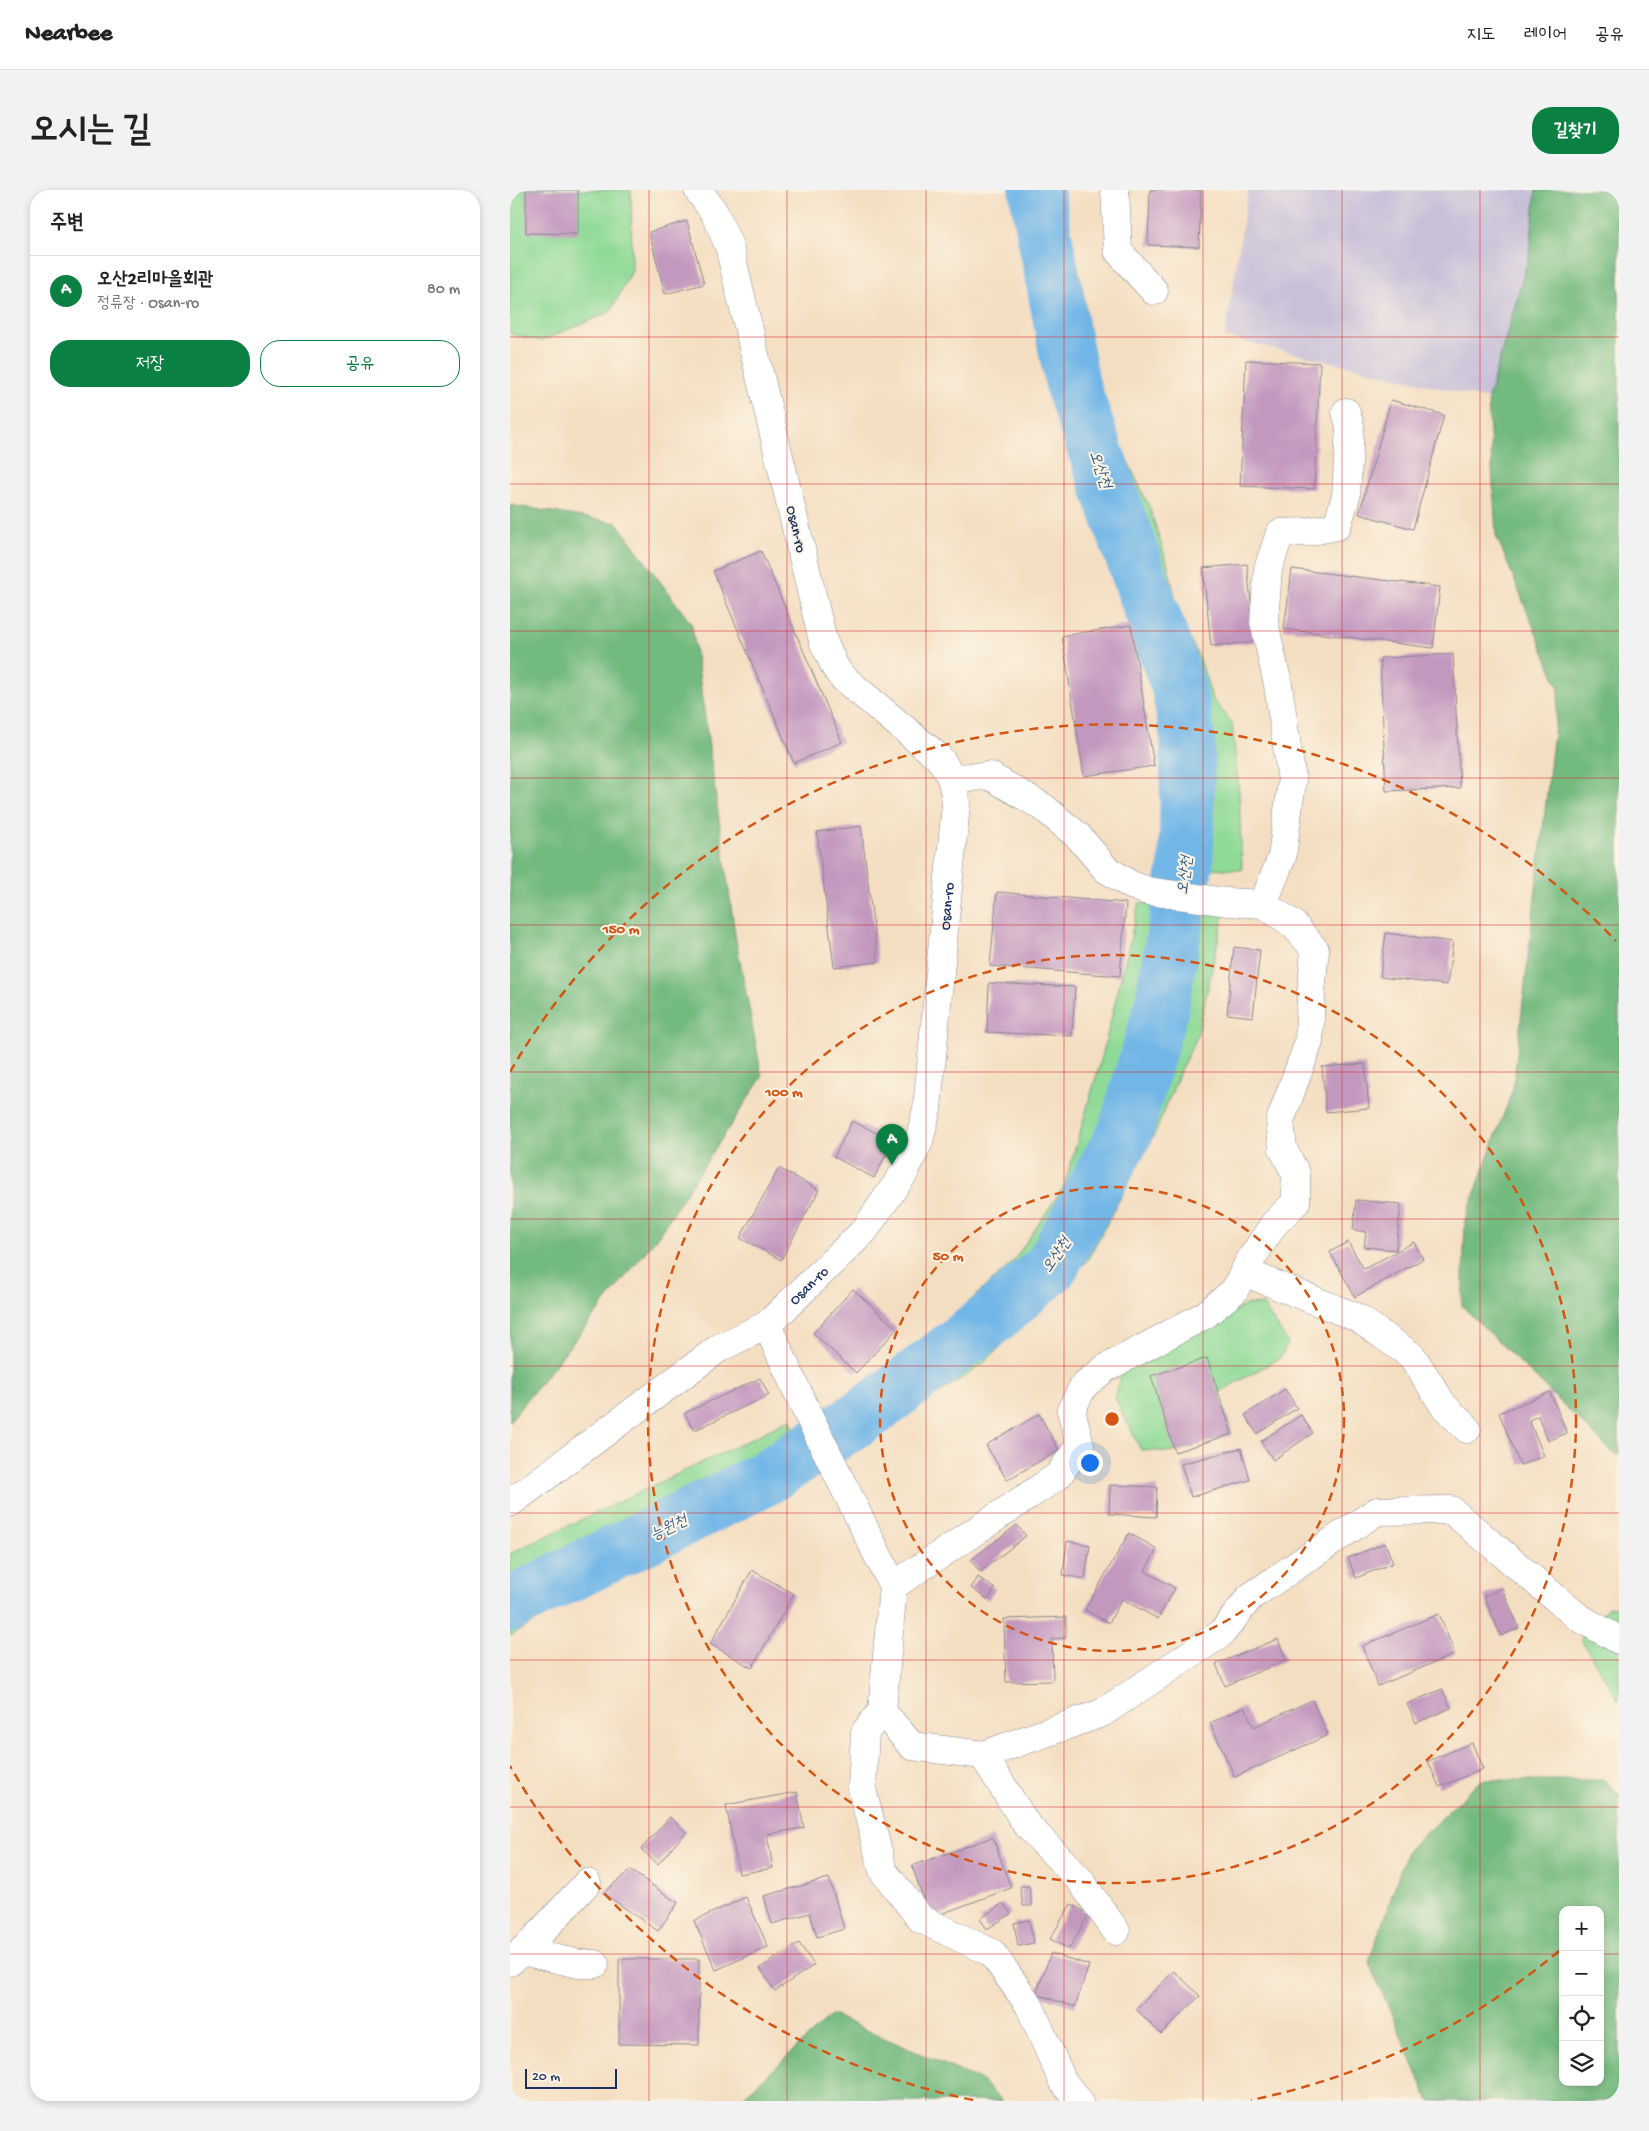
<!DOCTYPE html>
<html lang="ko">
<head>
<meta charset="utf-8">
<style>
	body { margin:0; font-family:"Gochi Hand","Poor Story",sans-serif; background:#f2f2f2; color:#222 }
	.controls { position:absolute; right:15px; bottom:15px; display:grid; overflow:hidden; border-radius:10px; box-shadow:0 2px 8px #0003 }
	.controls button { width:45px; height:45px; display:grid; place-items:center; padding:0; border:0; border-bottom:1px solid #e0e0e0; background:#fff; color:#222; font:25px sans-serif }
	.scale { position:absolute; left:15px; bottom:12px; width:92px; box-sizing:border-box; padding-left:5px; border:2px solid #1b2f5e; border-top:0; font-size:14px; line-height:18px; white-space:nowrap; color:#1b2f5e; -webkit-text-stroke:4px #fcf5e5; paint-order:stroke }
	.you { position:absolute; left:579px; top:1272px; width:18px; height:18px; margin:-12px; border:4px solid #fff; border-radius:50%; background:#1a73e8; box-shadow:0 0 0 8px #1a73e833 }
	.badge { display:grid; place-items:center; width:32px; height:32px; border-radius:50%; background:#0b8043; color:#fff; font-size:16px; font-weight:700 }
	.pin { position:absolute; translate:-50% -41px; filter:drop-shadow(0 1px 2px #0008) }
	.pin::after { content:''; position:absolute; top:26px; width:18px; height:15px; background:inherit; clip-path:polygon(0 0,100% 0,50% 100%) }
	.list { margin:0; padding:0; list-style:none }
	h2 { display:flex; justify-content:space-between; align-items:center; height:65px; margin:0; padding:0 20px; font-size:21px }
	h2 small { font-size:16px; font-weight:400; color:#767676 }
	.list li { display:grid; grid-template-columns:32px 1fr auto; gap:15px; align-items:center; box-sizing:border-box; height:70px; padding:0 20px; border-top:1px solid #e0e0e0 }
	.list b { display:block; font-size:19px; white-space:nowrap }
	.list p { margin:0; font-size:16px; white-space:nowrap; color:#767676 }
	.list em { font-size:16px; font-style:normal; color:#767676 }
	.actions { display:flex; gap:10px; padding:15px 20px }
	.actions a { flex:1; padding:11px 0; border:1px solid #0b8043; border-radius:20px; text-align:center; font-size:18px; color:#0b8043 }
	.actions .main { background:#0b8043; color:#fff }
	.icon { flex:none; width:28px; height:28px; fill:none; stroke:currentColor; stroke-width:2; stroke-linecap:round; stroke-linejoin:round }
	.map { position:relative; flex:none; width:1109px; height:1911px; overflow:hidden; border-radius:20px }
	header { display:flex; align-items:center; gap:30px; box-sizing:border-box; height:70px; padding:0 25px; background:#fff; border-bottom:1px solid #e0e0e0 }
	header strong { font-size:24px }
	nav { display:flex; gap:28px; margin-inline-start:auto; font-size:18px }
	.intro { display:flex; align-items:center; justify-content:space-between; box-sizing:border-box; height:120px; padding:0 30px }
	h1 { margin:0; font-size:35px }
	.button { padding:12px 22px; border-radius:20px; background:#0b8043; color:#fff; font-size:18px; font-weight:700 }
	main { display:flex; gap:30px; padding:0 30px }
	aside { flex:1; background:#fff; border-radius:20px; box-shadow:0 2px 8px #0003 }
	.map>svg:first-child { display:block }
	.industrial { fill:#c8c0d8 }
	.green { fill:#8fda96; stroke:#55847a }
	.forest { fill:#73ba7f; stroke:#47746e; fill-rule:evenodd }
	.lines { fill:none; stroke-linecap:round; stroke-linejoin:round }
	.river { stroke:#71b6e7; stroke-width:55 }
	.building { fill:#c398bf }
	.minor-casing { stroke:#888690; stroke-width:29 }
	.minor { stroke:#fff; stroke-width:28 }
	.grid { fill:none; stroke:#d62828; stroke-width:1; stroke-opacity:0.55 }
	.ring { fill:none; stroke:#d45514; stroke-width:2.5; stroke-dasharray:9 6 }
	.labels { text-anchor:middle; stroke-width:4; stroke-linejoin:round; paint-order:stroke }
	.street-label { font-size:15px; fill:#1b2f5e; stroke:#fcf5e5 }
	.water-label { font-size:16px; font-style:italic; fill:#355887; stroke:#fcf5e5 }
	.centre { fill:#d45514; stroke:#fcf5e5; stroke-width:2.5 }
	.ring-label { font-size:15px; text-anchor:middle; font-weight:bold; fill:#d45514; stroke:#fcf5e5; stroke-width:4; stroke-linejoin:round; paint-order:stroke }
</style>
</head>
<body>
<header>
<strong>Nearbee</strong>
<nav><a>지도</a><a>레이어</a><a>공유</a></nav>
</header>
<div class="intro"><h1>오시는 길</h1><a class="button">길찾기</a></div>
<main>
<aside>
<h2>주변<small></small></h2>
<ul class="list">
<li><span class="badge">A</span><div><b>오산2리마을회관</b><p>정류장 · Osan-ro</p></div><em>80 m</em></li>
</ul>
<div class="actions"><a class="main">저장</a><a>공유</a></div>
</aside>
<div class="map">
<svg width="1109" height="1911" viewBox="0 0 1109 1911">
	<rect width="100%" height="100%" fill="#fcf5e5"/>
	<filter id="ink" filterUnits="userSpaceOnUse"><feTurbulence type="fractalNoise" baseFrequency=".02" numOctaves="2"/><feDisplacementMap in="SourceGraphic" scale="10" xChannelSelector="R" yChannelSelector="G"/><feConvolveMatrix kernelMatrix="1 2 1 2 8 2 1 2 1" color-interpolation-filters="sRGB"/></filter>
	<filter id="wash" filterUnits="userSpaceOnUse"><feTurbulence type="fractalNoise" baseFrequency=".0096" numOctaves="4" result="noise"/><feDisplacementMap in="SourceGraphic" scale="20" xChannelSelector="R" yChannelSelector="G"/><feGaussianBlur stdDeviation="1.12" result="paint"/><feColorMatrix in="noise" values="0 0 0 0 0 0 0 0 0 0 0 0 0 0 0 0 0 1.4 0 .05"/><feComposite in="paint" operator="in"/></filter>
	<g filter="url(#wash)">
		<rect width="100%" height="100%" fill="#f4dec1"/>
		<polygon class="industrial" points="738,0 1026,0 1019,67 978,209 715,147"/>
		<g class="green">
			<polygon points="0,0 121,0 122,81 100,122 31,151 0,144"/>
			<polygon points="508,0 523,0 559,196 665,502 673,552 671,675 656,677 664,625 662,557 651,492 637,444 610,374 557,221 531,123"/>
			<polygon points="532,0 552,0 573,101 587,186 602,238 639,316 658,376 670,428 691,472 702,508 722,533 729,603 732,680 681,677 687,609 684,555 675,496 651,437 569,193"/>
			<polygon points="629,713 665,715 646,819 612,940 537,1076 321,1240 313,1224 392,1172 503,1072 554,996 592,867"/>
			<polygon points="676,714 715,719 687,847 671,879 646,941 577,1071 472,1175 335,1265 325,1249 361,1225 542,1081 618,945 656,819"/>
			<polygon points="738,1114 753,1115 778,1153 770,1168 709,1202 722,1244 665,1262 631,1260 605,1208 612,1181"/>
			<polygon points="280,1229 294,1258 265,1276 0,1408 0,1364 7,1360 231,1254"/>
			<polygon points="296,1265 303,1274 272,1297 193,1337 0,1446 0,1417 256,1290"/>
			<polygon points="1098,1417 1109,1417 1109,1512 1071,1449"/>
		</g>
		<g class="forest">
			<polygon points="1026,0 1109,0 1109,1265 1102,1262 952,1116 955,1030 1003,899 1049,499 986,345 978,209 1019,67"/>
			<polygon points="0,315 107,333 182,435 225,745 252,887 148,1046 0,1231"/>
			<path d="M971,1590h124l14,15v306h-190l-60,-139 38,-111zM1053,1720h37v172h-37z"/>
			<polygon points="322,1825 472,1891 492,1911 229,1911"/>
		</g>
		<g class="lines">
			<polyline class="river" points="0,1414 254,1289 363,1219 475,1134 540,1078 615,943 651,819 676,672 678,549 669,499 563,197 526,0"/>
		</g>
		<g id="blocks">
			<g class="building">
				<polygon points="16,0 68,0 68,44 16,43"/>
				<polygon points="640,0 691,0 689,57 638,55"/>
				<polygon points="177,31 194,94 155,104 139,42"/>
				<polygon points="736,170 810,173 804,299 730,296"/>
				<polygon points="881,210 934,225 903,339 849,324"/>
				<polygon points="251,361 332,552 284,573 203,381"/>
				<polygon points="737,374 745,452 701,456 693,378"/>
				<polygon points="782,379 930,397 923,458 774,439"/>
				<polygon points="621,435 644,576 574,586 552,446"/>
				<polygon points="943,464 950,598 876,601 870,468"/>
				<polygon points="351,636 368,772 324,777 307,642"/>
				<polygon points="487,702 616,713 610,786 480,776"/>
				<polygon points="876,743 943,752 937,795 870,787"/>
				<polygon points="724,757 750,760 743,827 717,824"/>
				<polygon points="479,793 565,797 562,846 477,842"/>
				<polygon points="855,874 859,918 816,922 812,877"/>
				<polygon points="342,931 383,951 364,988 324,967"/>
				<polygon points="269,978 309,1000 271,1070 230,1048"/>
				<polygon points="846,1010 891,1014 886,1060 854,1057 856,1042 843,1040"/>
				<polygon points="838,1052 854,1079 904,1052 913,1069 845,1107 820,1062"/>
				<polygon points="343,1099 387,1139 346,1183 303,1143"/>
				<polygon points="697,1168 722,1244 665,1262 641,1186"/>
				<polygon points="250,1188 259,1205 185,1240 181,1236 175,1223"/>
				<polygon points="775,1199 787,1218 747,1244 735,1225"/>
				<polygon points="1040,1202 1057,1243 1038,1251 1028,1226 1019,1230 1034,1266 1010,1275 989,1223"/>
				<polygon points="529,1224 549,1260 497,1290 476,1255"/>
				<polygon points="791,1225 803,1243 763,1270 751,1251"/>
				<polygon points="731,1258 740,1290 681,1307 671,1274"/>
				<polygon points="600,1295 647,1297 646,1327 599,1324"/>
				<polygon points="507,1335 516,1346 470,1382 461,1370"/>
				<polygon points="619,1343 647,1359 635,1381 665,1398 648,1429 612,1409 599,1433 575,1420"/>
				<polygon points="557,1351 580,1355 575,1389 553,1385"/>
				<polygon points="875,1353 883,1373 846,1388 838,1368"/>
				<polygon points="242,1380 284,1404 242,1478 200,1454"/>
				<polygon points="468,1387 485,1399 478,1410 461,1398"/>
				<polygon points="992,1398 1009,1438 991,1446 974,1406"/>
				<polygon points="929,1424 945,1464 868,1496 852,1456"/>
				<polygon points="556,1427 556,1448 542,1449 543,1491 496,1492 494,1429"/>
				<polygon points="768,1449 776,1470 715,1496 706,1474"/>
				<polygon points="932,1499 941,1518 906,1533 897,1514"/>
				<polygon points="802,1510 818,1545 725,1587 700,1533 734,1517 744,1537"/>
				<polygon points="962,1553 973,1579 929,1597 918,1571"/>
				<polygon points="287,1602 294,1638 257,1644 263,1678 229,1684 216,1615"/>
				<polygon points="160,1627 176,1642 148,1674 131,1659"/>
				<polygon points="483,1647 501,1698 420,1728 402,1676"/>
				<polygon points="120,1680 168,1713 148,1741 93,1703"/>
				<polygon points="319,1688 334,1739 307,1747 300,1723 262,1734 254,1706"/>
				<polygon points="510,1696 519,1696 522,1716 513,1716"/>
				<polygon points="236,1707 258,1757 206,1780 184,1731"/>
				<polygon points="493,1713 501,1724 477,1739 470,1729"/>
				<polygon points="561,1714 579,1724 559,1759 540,1749"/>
				<polygon points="519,1730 524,1753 508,1756 504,1733"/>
				<polygon points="289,1753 304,1775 265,1801 250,1778"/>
				<polygon points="541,1763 579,1775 565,1817 526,1804"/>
				<polygon points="109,1769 189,1769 189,1855 109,1854"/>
				<polygon points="664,1781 690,1806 651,1844 626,1819"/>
			</g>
		</g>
	</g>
	<g filter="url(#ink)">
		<use href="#blocks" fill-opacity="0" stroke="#888690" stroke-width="1"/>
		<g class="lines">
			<defs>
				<g id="minor">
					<polyline points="605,0 608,61 644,101"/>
					<polyline points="753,714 772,667 782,591 768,495 754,432 758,379 770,343 797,342 827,336 836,306 840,236 836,222"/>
					<polyline points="734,1082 848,1128 902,1166 934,1216 957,1239"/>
					<polyline points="257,1135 294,1216 383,1396 372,1521 402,1556 473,1565 592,1523 712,1443 740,1407 867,1321 941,1320 1068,1427 1109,1450"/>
					<path id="s1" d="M0,1313l209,-155 48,-23 97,-94 40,-58 15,-32 8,-32 29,-305c-2,-19 -5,-32 -18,-47l-96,-80 -7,-10 -12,-26 -94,-395 -15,-34 -16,-22"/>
					<polyline points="383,1396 548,1286 570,1255 561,1220 574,1195 596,1178 695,1125 724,1101 739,1072 764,1034 786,1012 786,984 773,959 770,931 799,852 801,804 805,760 783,734 753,714 717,712 638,701 621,695 596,679 568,646 533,617 480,586 442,588"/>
					<polyline points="372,1521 355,1542 352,1599 373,1681 411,1729 482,1763 519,1815 553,1892 569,1911"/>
					<polyline points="473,1565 516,1634 570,1690 606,1741"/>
					<polyline points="12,1761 69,1774 85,1774"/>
					<polyline points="0,1772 22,1752 77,1693"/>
				</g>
			</defs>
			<use href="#minor" class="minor-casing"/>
			<use href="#minor" class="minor"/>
		</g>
	</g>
	<path class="grid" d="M139,0v1911M277,0v1911M416,0v1911M554,0v1911M693,0v1911M832,0v1911M970,0v1911M0,147h1109M0,294h1109M0,441h1109M0,588h1109M0,735h1109M0,882h1109M0,1029h1109M0,1176h1109M0,1323h1109M0,1470h1109M0,1617h1109M0,1764h1053M1090,1764h19"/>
	<g class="ring">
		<circle cx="602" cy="1229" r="232"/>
		<circle cx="602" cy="1229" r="464"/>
		<path d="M1049 1761A695 695 0 0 1 741 1910M463 1910A695 695 0 0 1 0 1576M0 882A695 695 0 0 1 1106 751"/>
	</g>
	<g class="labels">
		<g class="street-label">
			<text transform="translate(287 339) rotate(77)" y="5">Osan-ro</text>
			<text dy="5" stroke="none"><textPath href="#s1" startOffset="791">Osan-ro</textPath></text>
			<text dy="5" stroke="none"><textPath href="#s1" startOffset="371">Osan-ro</textPath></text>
		</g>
		<g class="water-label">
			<text transform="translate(592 279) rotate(71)" y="6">오산천</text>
			<text transform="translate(673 685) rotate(-83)" y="6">오산천</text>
			<text transform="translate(545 1064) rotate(-56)" y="6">오산천</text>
			<text transform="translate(158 1336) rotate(-26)" y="6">능원천</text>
		</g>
	</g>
	<circle cx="602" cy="1229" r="8" class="centre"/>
	<g class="ring-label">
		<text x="111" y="743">150 m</text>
		<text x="274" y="906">100 m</text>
		<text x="438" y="1070">50 m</text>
	</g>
</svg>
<div class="controls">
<button>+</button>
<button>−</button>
<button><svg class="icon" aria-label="locate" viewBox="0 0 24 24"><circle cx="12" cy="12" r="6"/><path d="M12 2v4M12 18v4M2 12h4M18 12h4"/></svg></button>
<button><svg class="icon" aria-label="layers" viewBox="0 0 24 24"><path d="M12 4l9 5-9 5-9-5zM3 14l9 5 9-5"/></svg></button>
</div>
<div class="scale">20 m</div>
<div class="you"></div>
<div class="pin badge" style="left:382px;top:975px">A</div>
</div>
</main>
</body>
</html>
